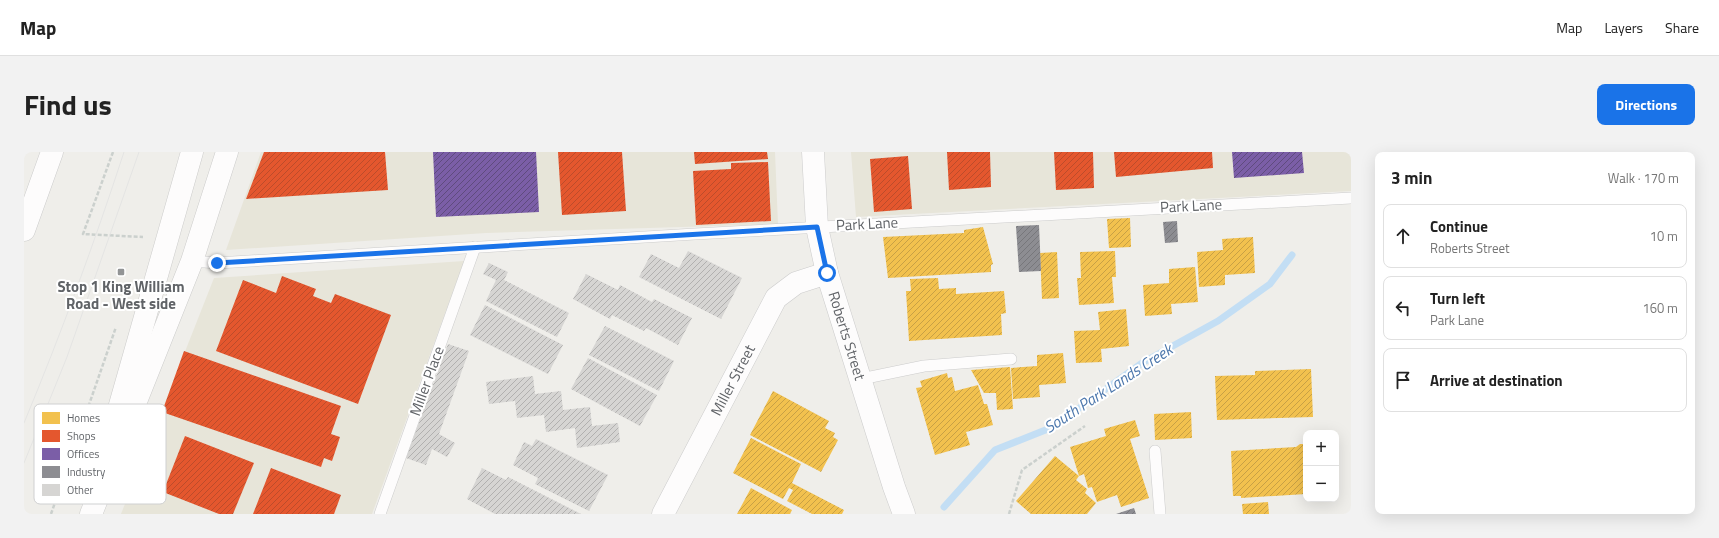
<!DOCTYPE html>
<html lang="en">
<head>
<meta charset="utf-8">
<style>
	body { margin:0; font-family:"Titillium Web",sans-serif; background:#f2f2f2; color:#222 }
	.controls { position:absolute; right:12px; bottom:12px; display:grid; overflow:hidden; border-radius:8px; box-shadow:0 4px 16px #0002 }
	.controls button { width:36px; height:36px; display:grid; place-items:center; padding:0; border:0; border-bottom:1px solid #e0e0e0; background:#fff; color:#222; font:20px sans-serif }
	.stop { position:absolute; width:12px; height:12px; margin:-9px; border:3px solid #1a73e8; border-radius:50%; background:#fff }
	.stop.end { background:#1a73e8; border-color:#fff; box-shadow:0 1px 4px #0008 }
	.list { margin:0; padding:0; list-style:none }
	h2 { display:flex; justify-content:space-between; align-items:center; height:52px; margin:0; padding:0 16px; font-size:17px }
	h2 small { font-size:13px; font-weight:400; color:#767676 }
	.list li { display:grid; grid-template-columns:26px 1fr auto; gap:12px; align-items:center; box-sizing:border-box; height:64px; margin:0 8px 8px; padding:0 8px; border:1px solid #e0e0e0; border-radius:8px }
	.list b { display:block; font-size:15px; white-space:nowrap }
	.list p { margin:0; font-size:13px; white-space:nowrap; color:#767676 }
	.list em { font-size:13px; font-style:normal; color:#767676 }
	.icon { flex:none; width:22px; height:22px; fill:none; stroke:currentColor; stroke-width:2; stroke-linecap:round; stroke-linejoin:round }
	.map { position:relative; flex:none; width:1327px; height:362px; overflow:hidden; border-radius:8px }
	header { display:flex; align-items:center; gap:24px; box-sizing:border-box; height:56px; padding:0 20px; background:#fff; border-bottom:1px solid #e0e0e0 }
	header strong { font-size:19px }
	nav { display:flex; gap:22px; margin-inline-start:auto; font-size:14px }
	.intro { display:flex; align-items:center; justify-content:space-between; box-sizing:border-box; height:96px; padding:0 24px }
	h1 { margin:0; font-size:28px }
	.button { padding:10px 18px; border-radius:8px; background:#1a73e8; color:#fff; font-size:14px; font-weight:700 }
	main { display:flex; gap:24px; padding:0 24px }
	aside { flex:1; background:#fff; border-radius:8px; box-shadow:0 4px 16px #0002 }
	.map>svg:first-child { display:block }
	.commercial { fill:#e7e5d9 }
	.homes { fill:url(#homes-hatch) }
	.shops { fill:url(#shops-hatch) }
	.offices { fill:url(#offices-hatch) }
	.industry { fill:url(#industry-hatch) }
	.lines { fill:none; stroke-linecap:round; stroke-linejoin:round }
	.stream { stroke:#c3def4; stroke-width:7 }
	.building { fill:url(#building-hatch) }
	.lane-casing { stroke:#ccc; stroke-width:12 }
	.street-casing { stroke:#ccc; stroke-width:23 }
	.secondary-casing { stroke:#cccccb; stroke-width:23 }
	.path { stroke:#cbd0cd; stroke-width:2.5; stroke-dasharray:4 2; stroke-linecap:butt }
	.lane { stroke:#fdfcfc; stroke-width:11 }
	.street { stroke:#fdfcfc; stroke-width:22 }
	.secondary { stroke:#fdfcfc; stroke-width:22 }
	.tram { stroke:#e4e4e3; stroke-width:1 }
	.route { stroke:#1a73e8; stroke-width:5 }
	.poi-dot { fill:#929495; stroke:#fff; stroke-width:1.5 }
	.labels { text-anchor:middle; stroke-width:4; stroke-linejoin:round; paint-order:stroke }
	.street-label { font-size:15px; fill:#606367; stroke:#fff }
	.poi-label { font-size:15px; font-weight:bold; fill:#606367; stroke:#fff }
	.water-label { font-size:16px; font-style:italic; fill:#4c77ac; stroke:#fff }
	.key { fill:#fff; stroke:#cfd0d1; stroke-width:1 }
	.key-label { font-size:11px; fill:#606367 }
</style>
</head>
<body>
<header>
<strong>Map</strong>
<nav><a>Map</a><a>Layers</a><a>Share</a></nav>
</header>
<div class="intro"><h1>Find us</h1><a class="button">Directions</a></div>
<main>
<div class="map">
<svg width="1327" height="362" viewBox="0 0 1327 362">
	<defs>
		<pattern id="homes-hatch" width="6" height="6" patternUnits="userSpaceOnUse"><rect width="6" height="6" fill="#f2c14e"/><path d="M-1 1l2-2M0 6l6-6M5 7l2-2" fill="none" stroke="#c7a045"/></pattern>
		<pattern id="shops-hatch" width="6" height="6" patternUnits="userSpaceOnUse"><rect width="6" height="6" fill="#e4572e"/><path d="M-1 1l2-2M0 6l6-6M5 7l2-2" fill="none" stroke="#bc4c2b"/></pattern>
		<pattern id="offices-hatch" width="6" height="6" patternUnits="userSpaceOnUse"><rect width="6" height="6" fill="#7b5ea7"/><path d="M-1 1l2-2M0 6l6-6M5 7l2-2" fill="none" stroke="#5f4b7e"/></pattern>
		<pattern id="industry-hatch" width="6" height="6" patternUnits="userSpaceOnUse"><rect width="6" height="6" fill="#8d8d92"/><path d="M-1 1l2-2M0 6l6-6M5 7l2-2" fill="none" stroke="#77777b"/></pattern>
		<pattern id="building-hatch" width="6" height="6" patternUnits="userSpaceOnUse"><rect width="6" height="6" fill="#d6d5d3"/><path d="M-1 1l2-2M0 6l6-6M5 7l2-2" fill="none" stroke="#b1b0af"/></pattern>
	</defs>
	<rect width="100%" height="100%" fill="#efeeea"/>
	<g class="commercial">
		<polygon points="237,0 751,0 754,72 462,81 202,98"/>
		<polygon points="827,0 1327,0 1327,39 832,65"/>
		<polygon points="440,109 348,362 97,362 190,126"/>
	</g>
	<g class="homes">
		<polygon points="1106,66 1107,95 1085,96 1083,67"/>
		<polygon points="959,75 969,112 967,113 967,120 864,126 859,85 940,81 940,78"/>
		<polygon points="1229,85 1231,121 1201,123 1201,133 1175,135 1173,100 1199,98 1198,87"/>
		<polygon points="1091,99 1092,125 1088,125 1090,151 1055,153 1053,126 1057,126 1056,100"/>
		<polygon points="1033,100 1035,146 1018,147 1016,101"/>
		<polygon points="1171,115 1174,150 1147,152 1148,162 1121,164 1119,133 1145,131 1145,117"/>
		<polygon points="914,126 915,137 932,136 932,142 980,139 982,161 977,162 978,183 885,189 882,139 887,139 886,127"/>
		<polygon points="1102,157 1105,194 1077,197 1078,210 1052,211 1050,179 1076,178 1074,160"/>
		<polygon points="1039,201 1042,231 1015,233 1016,245 989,247 987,216 1013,214 1013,203"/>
		<polygon points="986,215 989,257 973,258 972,241 960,241 947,218"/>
		<polygon points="1287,217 1289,265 1193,268 1191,224 1231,223 1231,219"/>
		<polygon points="923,221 924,226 928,225 931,239 954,233 960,252 963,252 969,273 942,280 946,293 911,303 892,236 898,235 896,229"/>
		<polygon points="749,239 805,269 801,276 811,281 809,285 814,288 797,320 726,283"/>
		<polygon points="1167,260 1168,286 1131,288 1130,262"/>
		<polygon points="1111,268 1116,284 1106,287 1125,346 1097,355 1093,343 1073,350 1068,335 1064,336 1060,322 1055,324 1046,295 1082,284 1080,277"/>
		<polygon points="727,286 777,312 768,331 820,358 818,362 788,362 763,349 769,338 765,336 759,347 709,321"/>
		<polygon points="1276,292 1282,292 1282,342 1217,346 1217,344 1209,344 1207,299 1272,295"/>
		<polygon points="1031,304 1055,324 1052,328 1063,337 1061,341 1072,351 1063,362 1007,362 992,349"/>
		<polygon points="727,336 768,358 766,362 713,362"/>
		<polygon points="1244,350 1245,362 1219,362 1218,352"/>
	</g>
	<g class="shops">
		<polygon points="240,0 361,0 364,38 222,47"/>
		<polygon points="534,0 598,0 602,59 538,63"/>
		<polygon points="670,0 743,0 744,7 671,12"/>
		<polygon points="923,0 966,0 967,35 925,38"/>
		<polygon points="1030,0 1069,0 1070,36 1032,38"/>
		<polygon points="1090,0 1188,0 1189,16 1092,25"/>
		<polygon points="884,4 888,57 850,60 846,7"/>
		<polygon points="744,10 747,69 672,73 669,19 707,17 707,11"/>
		<polygon points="258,124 292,137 289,144 307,151 311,142 367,163 334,252 192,199 219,128 252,141"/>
		<polygon points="160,199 317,254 307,282 316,285 308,309 300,306 297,315 138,260"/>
		<polygon points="161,284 230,311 209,362 195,362 139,340"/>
		<polygon points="247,316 317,343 310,362 229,362"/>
	</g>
	<g class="offices">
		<polygon points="409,0 512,0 515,60 412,65"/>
		<polygon points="1208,0 1278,0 1280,21 1210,26"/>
	</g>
	<g class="industry">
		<polygon points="1153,69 1154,90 1141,91 1139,70"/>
		<polygon points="1015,73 1017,119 995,120 992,74"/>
		<polygon points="1110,356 1112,362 1092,362"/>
	</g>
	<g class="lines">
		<polyline class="stream" points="920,355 971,298 1029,275 1118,211 1194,169 1246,132 1268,103"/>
	</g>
	<g class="building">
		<polygon points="664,99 718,126 697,167 615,125 627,102 655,116"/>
		<polygon points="465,111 484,120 480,128 545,161 533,185 462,149 472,128 459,122"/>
		<polygon points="562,122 594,138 596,133 628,150 630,147 668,166 654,193 622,176 620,179 588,163 586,167 549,147"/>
		<polygon points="461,153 539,193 524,222 446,183"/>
		<polygon points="581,174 650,209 635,239 565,203"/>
		<polygon points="424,192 445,199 415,282 431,291 423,305 408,297 402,313 382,306"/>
		<polygon points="564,206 633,243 616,274 547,237"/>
		<polygon points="509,224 511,242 537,239 539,258 566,255 568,274 594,271 596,290 553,296 551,276 522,280 520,263 493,266 491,249 465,252 462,230"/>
		<polygon points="512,287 584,323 565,359 511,332 514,326 489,313 500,290 508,294"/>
		<polygon points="458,316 482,328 484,325 557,362 471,362 443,347"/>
	</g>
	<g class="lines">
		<defs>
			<g id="lane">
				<polyline points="168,109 193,111 671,82 1327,46"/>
				<polyline points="837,227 900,214 987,207"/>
				<polyline points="1131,299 1136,362"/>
				<polyline points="356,362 451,95"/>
			</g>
			<g id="street">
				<path id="s1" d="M789,0l4,75 10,46 67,214 10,27"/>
				<polyline points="0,78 28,0"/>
				<path id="s2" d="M639,362l113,-216 20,-15 31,-10"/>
			</g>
			<g id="secondary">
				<polyline points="92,267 168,0"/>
				<polyline points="67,362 168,109 203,0"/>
			</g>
		</defs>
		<use href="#lane" class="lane-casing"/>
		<use href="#street" class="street-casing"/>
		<use href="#secondary" class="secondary-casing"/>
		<g class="path">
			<polyline points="89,0 59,82 119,85"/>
			<polyline points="27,362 92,175"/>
			<polyline points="985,362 998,318 1061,274"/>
		</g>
		<use href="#lane" class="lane"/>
		<use href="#street" class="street"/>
		<use href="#secondary" class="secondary"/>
		<g class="tram">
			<path d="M0,271c37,-89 70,-179 100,-271"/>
			<polyline points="0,311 43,205 115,0"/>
		</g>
	</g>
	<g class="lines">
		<polyline class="route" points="193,111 793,75 803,121"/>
	</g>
	<rect class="poi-dot" x="93" y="116" width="8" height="8" rx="2"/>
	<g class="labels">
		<g class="street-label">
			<text transform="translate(1167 54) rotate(-3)" y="5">Park Lane</text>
			<text transform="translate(843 72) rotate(-3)" y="5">Park Lane</text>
			<text dy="5" stroke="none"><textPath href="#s1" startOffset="188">Roberts Street</textPath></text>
			<text dy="5" stroke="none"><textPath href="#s2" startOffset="151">Miller Street</textPath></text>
			<text transform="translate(403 229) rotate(-70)" y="5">Miller Place</text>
		</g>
		<g class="poi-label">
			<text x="97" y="140">Stop 1 King William<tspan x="97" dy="17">Road - West side</tspan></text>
		</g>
		<g class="water-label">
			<text transform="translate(1084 236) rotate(-33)" y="6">South Park Lands Creek</text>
		</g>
	</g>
	<rect x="10" y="252" width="132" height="100" rx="6" class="key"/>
	<rect x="18" y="260" width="18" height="12" fill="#f2c14e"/>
	<rect x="18" y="278" width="18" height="12" fill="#e4572e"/>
	<rect x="18" y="296" width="18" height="12" fill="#7b5ea7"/>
	<rect x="18" y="314" width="18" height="12" fill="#8d8d92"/>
	<rect x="18" y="332" width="18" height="12" fill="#d6d5d3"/>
	<g class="key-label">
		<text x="43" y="270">Homes</text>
		<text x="43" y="288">Shops</text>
		<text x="43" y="306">Offices</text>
		<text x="43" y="324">Industry</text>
		<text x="43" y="342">Other</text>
	</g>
</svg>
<div class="controls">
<button>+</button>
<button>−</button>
</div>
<div class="stop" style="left:803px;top:121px"></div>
<div class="stop end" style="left:193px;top:111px"></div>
</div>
<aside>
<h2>3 min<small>Walk · 170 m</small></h2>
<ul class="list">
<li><svg class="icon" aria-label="ahead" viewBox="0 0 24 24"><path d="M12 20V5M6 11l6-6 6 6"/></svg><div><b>Continue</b><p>Roberts Street</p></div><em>10 m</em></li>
<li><svg class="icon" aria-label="left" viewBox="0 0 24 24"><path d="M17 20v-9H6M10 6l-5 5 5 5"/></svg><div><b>Turn left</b><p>Park Lane</p></div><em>160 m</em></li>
<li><svg class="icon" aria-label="arrive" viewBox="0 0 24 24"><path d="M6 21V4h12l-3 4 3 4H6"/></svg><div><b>Arrive at destination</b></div></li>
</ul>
</aside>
</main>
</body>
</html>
